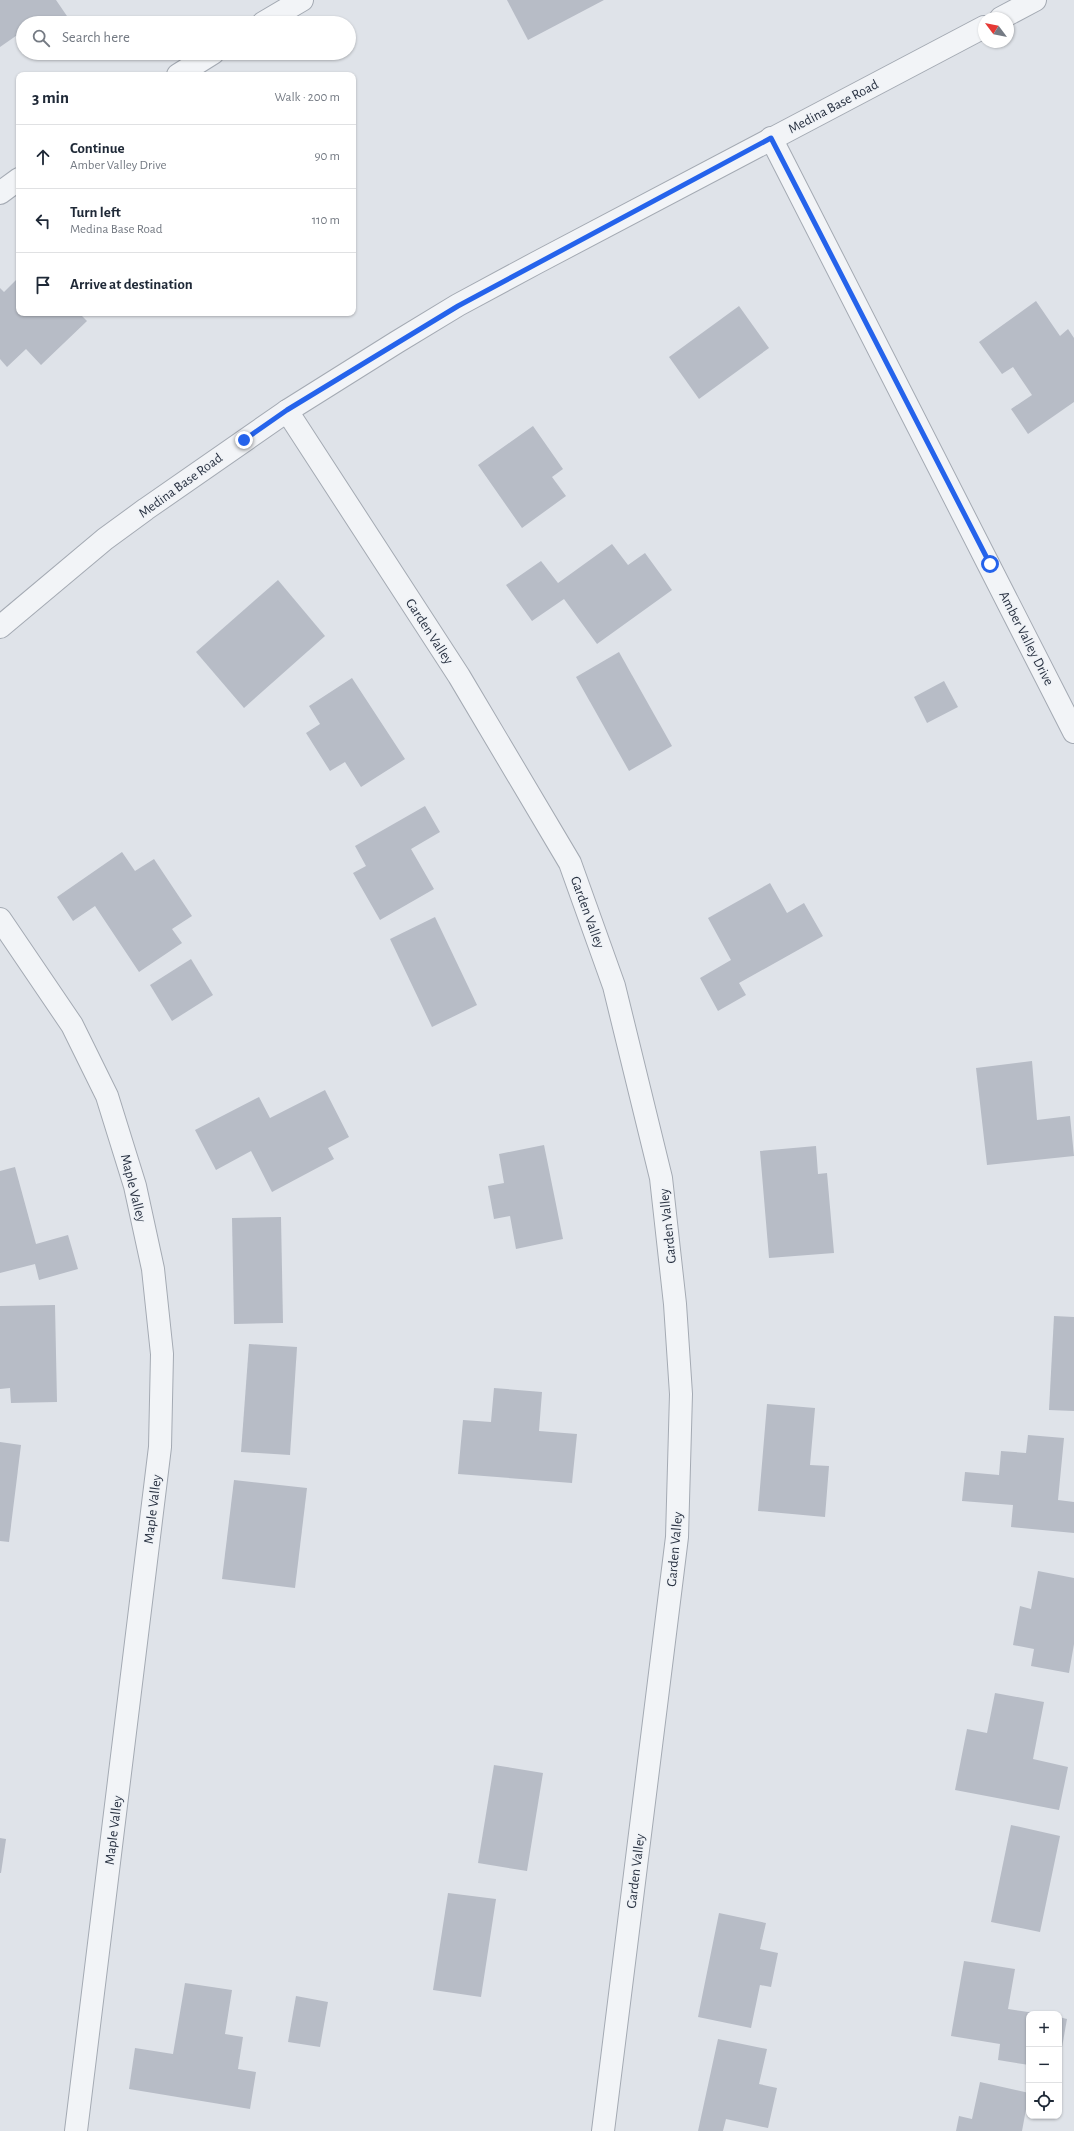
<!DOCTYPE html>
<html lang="en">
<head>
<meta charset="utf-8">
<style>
	body { margin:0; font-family:"Alegreya Sans",sans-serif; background:#f2f2f3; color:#1f2937 }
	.controls { position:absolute; right:12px; bottom:12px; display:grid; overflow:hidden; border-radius:8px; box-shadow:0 1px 3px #0004 }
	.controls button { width:36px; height:36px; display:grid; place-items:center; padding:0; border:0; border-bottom:1px solid #e0e1e3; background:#fff; color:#1f2937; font:20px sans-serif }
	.compass { position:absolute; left:978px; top:12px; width:36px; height:36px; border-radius:50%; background:#fff; box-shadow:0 1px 3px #0004; rotate:302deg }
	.stop { position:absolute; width:12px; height:12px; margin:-9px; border:3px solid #2563eb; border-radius:50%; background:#fff }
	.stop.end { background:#2563eb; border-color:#fff; box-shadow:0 1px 4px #0008 }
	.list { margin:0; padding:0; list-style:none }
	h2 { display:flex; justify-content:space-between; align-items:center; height:52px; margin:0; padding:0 16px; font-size:17px }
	h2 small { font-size:13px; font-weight:400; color:#747a83 }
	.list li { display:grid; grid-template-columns:26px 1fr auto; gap:12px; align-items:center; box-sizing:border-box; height:64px; padding:0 16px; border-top:1px solid #e0e1e3 }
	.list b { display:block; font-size:15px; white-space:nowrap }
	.list p { margin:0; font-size:13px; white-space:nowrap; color:#747a83 }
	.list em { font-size:13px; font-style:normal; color:#747a83 }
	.icon { flex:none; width:22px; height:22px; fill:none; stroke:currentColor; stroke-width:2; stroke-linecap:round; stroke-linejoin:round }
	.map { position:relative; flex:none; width:1074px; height:2131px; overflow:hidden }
	.search { position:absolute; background:#fff; box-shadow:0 1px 3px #0004; left:16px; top:16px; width:340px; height:44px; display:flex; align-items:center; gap:10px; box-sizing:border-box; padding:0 14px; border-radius:22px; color:#747a83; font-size:15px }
	.panel { position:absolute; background:#fff; box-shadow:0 1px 3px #0004; left:16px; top:72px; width:340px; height:244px; border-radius:8px }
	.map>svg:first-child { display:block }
	.building { fill:#b7bcc6 }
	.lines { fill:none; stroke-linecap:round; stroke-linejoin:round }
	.minor-casing { stroke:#a4aab3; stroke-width:24 }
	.tertiary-casing { stroke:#a4aab3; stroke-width:24 }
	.minor { stroke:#f2f4f7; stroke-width:22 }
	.tertiary { stroke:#f2f4f7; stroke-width:22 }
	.route { stroke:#2563eb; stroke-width:5 }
	.labels { text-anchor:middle; stroke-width:3; stroke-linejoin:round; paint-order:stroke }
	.street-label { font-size:14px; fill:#283141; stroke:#eff2f6 }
</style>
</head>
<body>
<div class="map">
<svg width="1074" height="2131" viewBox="0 0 1074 2131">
	<rect width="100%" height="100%" fill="#dfe3e9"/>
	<g class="building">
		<polygon points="0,0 56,0 69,19 63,23 23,23 23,31 0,47"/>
		<polygon points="507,0 604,0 528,40"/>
		<polygon points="19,277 19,313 79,313 87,321 41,365 26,349 7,367 0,359 0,288 4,292"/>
		<polygon points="1036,301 1060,336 1068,329 1074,338 1074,402 1028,434 1011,409 1032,395 1013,367 1002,374 979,342"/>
		<polygon points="739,306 769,348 699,399 669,357"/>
		<polygon points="533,426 563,469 552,477 566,496 522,528 478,465"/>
		<polygon points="612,544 628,565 645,553 672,590 597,644 564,599 532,621 506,585 541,561 558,583"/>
		<polygon points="278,580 325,636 244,708 196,652"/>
		<polygon points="619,652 672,746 629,771 576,677"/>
		<polygon points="352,678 405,759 361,787 345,762 330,771 306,733 320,724 309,706"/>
		<polygon points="944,681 958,707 927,723 914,697"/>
		<polygon points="425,806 440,832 411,849 434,889 380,920 353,873 366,866 355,846"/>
		<polygon points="122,852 135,871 154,859 192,916 172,929 182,943 139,972 95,906 73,921 57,897"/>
		<polygon points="770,883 787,913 804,903 823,936 739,983 746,995 718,1011 700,978 731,960 708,918"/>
		<polygon points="435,917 477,1005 432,1027 390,939"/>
		<polygon points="191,959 213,995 172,1021 150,985"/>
		<polygon points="1032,1061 1037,1120 1070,1116 1074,1156 987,1165 976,1068"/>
		<polygon points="325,1090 349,1137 328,1148 334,1159 272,1192 251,1151 216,1170 195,1130 259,1097 270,1118"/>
		<polygon points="544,1145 563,1239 516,1249 510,1216 494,1219 488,1186 504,1183 499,1154"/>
		<polygon points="816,1146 818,1174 827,1173 834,1253 769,1258 760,1151"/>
		<polygon points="15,1167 36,1244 68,1235 78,1269 39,1280 35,1264 0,1273 0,1171"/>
		<polygon points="281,1217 283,1323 234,1324 232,1218"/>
		<polygon points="55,1305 57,1402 11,1403 10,1388 0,1389 0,1306"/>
		<polygon points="1054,1316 1074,1317 1074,1411 1049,1410"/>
		<polygon points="249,1344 297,1347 290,1455 241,1452"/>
		<polygon points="494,1388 542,1392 539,1431 577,1434 572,1483 458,1474 463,1420 491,1422"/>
		<polygon points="767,1404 815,1408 810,1465 829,1466 825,1517 758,1511"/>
		<polygon points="1028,1435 1064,1438 1058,1500 1074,1502 1074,1533 1011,1527 1013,1505 962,1501 965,1472 999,1475 1001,1451 1026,1453"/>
		<polygon points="0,1442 21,1445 9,1542 0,1541"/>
		<polygon points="234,1480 307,1488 295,1588 222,1579"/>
		<polygon points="1038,1571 1074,1578 1074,1644 1069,1673 1031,1666 1034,1649 1013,1645 1020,1606 1031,1609"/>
		<polygon points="995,1693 1044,1702 1033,1759 1068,1767 1059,1810 955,1790 967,1729 987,1733"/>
		<polygon points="494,1765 543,1773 527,1871 478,1863"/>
		<polygon points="1011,1825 1060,1836 1040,1932 991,1922"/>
		<polygon points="0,1838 6,1839 1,1873 0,1873"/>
		<polygon points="448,1893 496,1899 481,1997 433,1990"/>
		<polygon points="719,1913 766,1923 760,1949 778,1953 771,1987 760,1985 751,2028 698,2017"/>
		<polygon points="964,1961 1015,1969 1008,2009 1035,2013 1029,2014 1029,2065 998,2060 1000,2044 951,2036"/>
		<polygon points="185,1983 232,1990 225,2034 243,2037 238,2069 256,2072 250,2109 129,2089 135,2048 173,2054"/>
		<polygon points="296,1996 328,2002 320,2047 288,2042"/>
		<polygon points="1059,2017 1067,2019 1061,2053 1059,2053"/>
		<polygon points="718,2039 767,2049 759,2084 777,2088 768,2128 726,2119 723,2131 698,2131"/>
		<polygon points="980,2082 1029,2093 1022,2131 956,2131 959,2116 972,2119"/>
	</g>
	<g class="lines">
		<defs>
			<g id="minor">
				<polyline points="263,23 302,0"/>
				<polyline points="178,75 213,53"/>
				<polyline points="771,138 1074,732"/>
				<polyline points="0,193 19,179"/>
				<polyline points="287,411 459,676 570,863 614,986 661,1178 675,1304 681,1394 677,1537 603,2131"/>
				<polyline points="0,919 72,1025 107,1096 135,1186 153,1269 162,1354 160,1447 76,2131"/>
			</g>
			<g id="tertiary">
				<polyline points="1001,18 1035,0"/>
				<polyline points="0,627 105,539 146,509 287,411 397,342 458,305 536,263 984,27"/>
			</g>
		</defs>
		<use href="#minor" class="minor-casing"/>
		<use href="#tertiary" class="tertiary-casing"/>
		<use href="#minor" class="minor"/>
		<use href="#tertiary" class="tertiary"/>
	</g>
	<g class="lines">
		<polyline class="route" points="244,440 287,410 458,306 771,138 990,564"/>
	</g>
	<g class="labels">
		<g class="street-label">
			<text transform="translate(833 106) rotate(-28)" y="5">Medina Base Road</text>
			<text transform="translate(180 485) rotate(-36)" y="5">Medina Base Road</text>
			<text transform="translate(430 631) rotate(57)" y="5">Garden Valley</text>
			<text transform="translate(1027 638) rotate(63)" y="5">Amber Valley Drive</text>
			<text transform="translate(588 912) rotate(70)" y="5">Garden Valley</text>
			<text transform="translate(134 1188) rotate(76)" y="5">Maple Valley</text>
			<text transform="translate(667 1226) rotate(-96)" y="5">Garden Valley</text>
			<text transform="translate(152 1509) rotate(-83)" y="5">Maple Valley</text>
			<text transform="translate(674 1549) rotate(-85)" y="5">Garden Valley</text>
			<text transform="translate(113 1830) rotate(-83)" y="5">Maple Valley</text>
			<text transform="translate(635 1871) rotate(-83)" y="5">Garden Valley</text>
		</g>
	</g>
</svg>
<div class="controls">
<button>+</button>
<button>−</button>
<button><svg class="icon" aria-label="locate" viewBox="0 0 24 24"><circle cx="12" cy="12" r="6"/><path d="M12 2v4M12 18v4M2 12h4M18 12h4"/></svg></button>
</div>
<svg class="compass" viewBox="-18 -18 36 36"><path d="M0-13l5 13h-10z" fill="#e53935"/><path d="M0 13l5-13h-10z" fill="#747a83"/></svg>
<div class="stop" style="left:990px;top:564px"></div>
<div class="stop end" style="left:244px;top:440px"></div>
<div class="search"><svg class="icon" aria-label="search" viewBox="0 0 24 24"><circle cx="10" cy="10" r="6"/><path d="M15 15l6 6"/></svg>Search here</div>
<section class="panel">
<h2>3 min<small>Walk · 200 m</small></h2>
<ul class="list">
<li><svg class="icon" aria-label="ahead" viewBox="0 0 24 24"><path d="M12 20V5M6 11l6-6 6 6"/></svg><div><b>Continue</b><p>Amber Valley Drive</p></div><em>90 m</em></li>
<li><svg class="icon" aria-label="left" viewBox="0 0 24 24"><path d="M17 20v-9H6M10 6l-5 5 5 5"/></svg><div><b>Turn left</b><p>Medina Base Road</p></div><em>110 m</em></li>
<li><svg class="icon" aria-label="arrive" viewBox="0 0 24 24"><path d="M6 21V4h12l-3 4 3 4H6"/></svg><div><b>Arrive at destination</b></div></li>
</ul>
</section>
</div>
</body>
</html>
